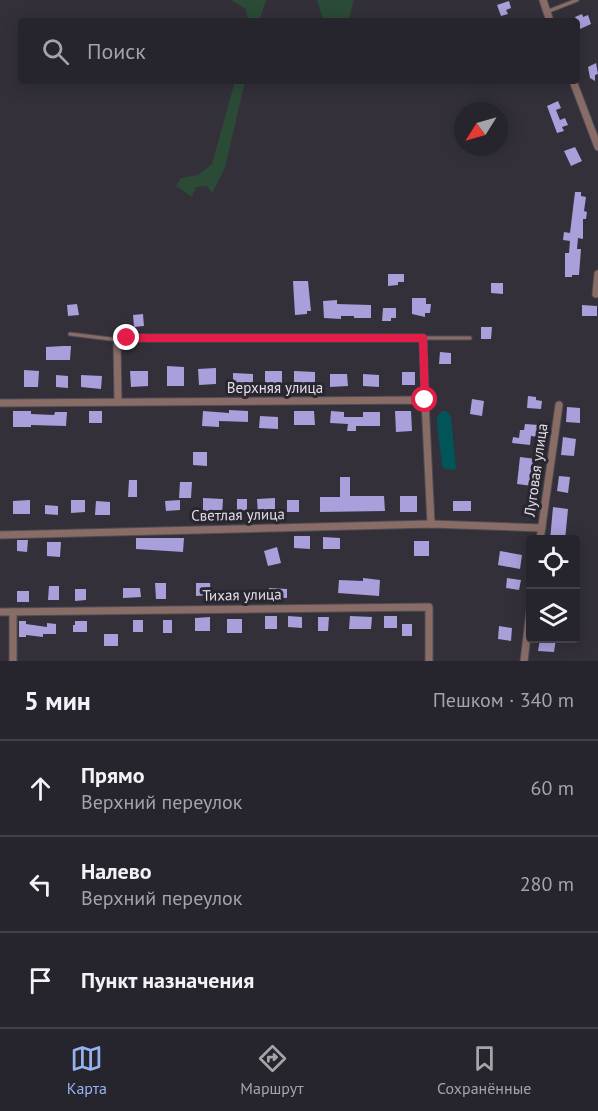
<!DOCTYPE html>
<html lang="ru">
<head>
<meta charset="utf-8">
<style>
	body { margin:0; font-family:"PT Sans",sans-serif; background:#2e2c34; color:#f1f3f6 }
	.controls { position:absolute; right:18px; bottom:18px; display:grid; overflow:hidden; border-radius:6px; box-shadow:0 3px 15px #0003 }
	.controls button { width:54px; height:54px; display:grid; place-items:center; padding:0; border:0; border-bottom:2px solid #424148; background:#26242c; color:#f1f3f6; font:30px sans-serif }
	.compass { position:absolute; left:454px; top:102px; width:54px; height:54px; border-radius:50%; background:#26242c; box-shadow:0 3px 15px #0003; rotate:233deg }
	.stop { position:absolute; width:18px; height:18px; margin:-14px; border:4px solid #e11d48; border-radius:50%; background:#fff }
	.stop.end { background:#e11d48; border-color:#fff; box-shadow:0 2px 6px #0008 }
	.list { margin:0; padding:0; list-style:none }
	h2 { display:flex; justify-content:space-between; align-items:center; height:78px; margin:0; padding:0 24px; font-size:26px }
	h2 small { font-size:20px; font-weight:400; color:#a4a4a9 }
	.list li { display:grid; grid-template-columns:39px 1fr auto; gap:18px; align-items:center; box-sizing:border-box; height:96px; padding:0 24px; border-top:2px solid #424148 }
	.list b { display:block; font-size:22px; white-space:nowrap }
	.list p { margin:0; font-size:20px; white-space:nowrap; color:#a4a4a9 }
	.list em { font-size:20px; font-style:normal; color:#a4a4a9 }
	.icon { flex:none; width:33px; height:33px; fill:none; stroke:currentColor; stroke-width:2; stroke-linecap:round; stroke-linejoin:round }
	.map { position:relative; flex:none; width:598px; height:661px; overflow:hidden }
	.search { position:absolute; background:#26242c; box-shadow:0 3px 15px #0003; left:18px; right:18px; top:18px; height:66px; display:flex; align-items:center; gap:15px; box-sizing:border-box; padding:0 21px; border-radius:6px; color:#a4a4a9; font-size:22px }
	.sheet { height:366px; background:#26242c }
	nav { display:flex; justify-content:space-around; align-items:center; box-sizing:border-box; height:84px; border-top:2px solid #424148; background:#26242c; font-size:16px; color:#a4a4a9 }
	nav a { display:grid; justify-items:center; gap:3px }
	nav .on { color:#95b2f1 }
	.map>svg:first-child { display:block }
	.green { fill:#2b4b36 }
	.water { fill:#015457 }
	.building { fill:#a89fdb }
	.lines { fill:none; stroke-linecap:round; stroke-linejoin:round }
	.service-casing { stroke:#4f4c55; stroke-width:5 }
	.minor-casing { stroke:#4f4c55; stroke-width:9 }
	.service { stroke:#8a6c67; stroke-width:3 }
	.minor { stroke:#8a6c67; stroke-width:7 }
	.route { stroke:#e11d48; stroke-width:8 }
	.labels { text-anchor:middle; stroke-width:6; stroke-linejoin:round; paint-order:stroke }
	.street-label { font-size:15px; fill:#e1dfe5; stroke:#292630 }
</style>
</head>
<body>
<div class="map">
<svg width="598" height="661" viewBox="0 0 598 661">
	<rect width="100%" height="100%" fill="#33303a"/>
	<g class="green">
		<polygon points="231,0 266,0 259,21 248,21 246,9"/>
		<polygon points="317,0 354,0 348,21 324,21"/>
		<polygon points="235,81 245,81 225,168 212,193 207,186 196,187 192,197 176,186 181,178 198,175 212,164"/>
	</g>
	<polygon class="water" points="442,411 447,411 451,417 456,467 455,470 445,469 442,466 437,423 437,417"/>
	<g class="building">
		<polygon points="509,1 511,8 506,10 508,14 501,16 497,5"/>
		<polygon points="582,14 583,17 588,15 591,24 580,29 575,17"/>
		<polygon points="596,63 598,74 595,75 595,81 590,78 588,67"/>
		<polygon points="558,101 561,108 556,110 560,120 565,118 568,125 562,127 564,131 557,133 547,106"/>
		<polygon points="575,147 582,161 571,166 564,151"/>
		<polygon points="575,192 581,192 581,196 586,197 584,211 587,212 586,219 583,219 583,239 578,238 577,249 581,249 579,275 572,275 572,277 565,277 565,253 569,253 570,241 563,240 564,232 570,233"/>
		<polygon points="388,274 404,274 404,282 398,282 398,285 388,286"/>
		<polygon points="293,281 308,281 311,311 307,311 307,314 295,315"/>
		<polygon points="491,283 503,283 503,294 491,293"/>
		<polygon points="412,298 426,298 426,304 431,304 430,313 425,313 425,317 412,314"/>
		<polygon points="337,300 337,304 371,305 371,318 354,318 354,316 341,316 341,319 324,318 323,301"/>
		<polygon points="77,304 79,315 68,316 67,305"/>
		<polygon points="582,305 597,306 597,316 582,316"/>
		<polygon points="383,308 396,308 396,318 391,318 391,321 382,321"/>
		<polygon points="143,314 144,326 134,327 133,315"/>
		<polygon points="481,327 492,327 491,339 481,339"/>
		<polygon points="63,346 71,346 70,360 46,360 46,347"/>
		<polygon points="440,352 451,353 451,364 439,364"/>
		<polygon points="167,366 184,367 184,386 167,386"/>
		<polygon points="216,368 216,384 199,385 198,369"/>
		<polygon points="24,370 39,371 38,387 24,387"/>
		<polygon points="130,371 148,371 148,386 131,387"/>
		<rect x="265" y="371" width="17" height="13"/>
		<polygon points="294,371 315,372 315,387 294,387"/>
		<rect x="402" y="372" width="13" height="13"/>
		<polygon points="233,373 253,374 253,387 233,386"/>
		<polygon points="330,374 347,374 348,386 330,387"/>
		<polygon points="363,374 379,375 379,387 363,386"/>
		<polygon points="56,375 68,376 68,388 56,387"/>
		<polygon points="81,375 102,376 101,389 81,387"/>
		<polygon points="528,396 536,397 536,400 542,401 541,409 527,408"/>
		<polygon points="472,399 484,401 482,416 470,414"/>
		<polygon points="567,407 580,408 580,423 566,422"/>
		<polygon points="229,410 248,411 248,422 219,421 219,427 202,426 203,411 229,413"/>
		<polygon points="13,411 31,411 31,414 54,415 55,412 67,412 66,426 31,425 31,427 13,427"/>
		<rect x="89" y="411" width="13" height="12"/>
		<polygon points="294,411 314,411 315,425 294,425"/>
		<polygon points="331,411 344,412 344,417 363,417 363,412 380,412 380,426 356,426 356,431 347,431 348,424 330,423"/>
		<polygon points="395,411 411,411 412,431 396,432"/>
		<polygon points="260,416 278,417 278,429 259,428"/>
		<polygon points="525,424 539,425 538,437 531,436 530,445 512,443 513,437 519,438 520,430 524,430"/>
		<polygon points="563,437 576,439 574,456 561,455"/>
		<polygon points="193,452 207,452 207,466 193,465"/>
		<polygon points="520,457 536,459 533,486 517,484"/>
		<polygon points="559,476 570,477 568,493 557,491"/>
		<polygon points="340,477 350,477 350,496 384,496 385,511 320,512 320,497 340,497"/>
		<polygon points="129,480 137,480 137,497 128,497"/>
		<polygon points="180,482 192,482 191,498 179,498"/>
		<rect x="400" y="496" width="17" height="16"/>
		<polygon points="203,498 223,499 222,515 203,514"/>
		<polygon points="275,498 275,513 258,514 257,499"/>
		<rect x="237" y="499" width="10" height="15"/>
		<polygon points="30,500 30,514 13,514 13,501"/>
		<polygon points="71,500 85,500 85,512 71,513"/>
		<polygon points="180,500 180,510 166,511 165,501"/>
		<rect x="287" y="500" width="12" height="12"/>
		<polygon points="96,501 110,502 110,515 95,515"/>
		<rect x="453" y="501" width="18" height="10"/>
		<polygon points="45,505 58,506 58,515 45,514"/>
		<polygon points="553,507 568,509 565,540 550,540"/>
		<polygon points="294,536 310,536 310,549 294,548"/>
		<polygon points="323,537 340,538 340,549 323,549"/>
		<polygon points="136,538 184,538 183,552 136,549"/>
		<polygon points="17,540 28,540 27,552 17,551"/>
		<rect x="414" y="541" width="15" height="15"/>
		<polygon points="47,542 61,542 60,557 47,556"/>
		<polygon points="277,547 281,563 268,566 264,551"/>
		<polygon points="500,551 522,555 520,569 498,565"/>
		<polygon points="363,578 380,580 379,596 338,593 339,580 363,581"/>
		<polygon points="507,578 521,580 519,590 506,588"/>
		<polygon points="155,583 166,583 166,599 156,599"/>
		<polygon points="196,583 210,583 211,595 196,596"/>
		<polygon points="49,586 59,586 59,600 48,600"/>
		<polygon points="123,588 140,588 141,597 123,598"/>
		<polygon points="269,588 287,589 287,598 268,597"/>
		<polygon points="75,589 86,589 86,600 75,601"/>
		<rect x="17" y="591" width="12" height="11"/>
		<rect x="265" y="616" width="12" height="13"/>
		<polygon points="288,616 302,617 302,628 288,627"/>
		<polygon points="350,616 372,617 371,629 349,629"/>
		<rect x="384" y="616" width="13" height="12"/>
		<polygon points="210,617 210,631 195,631 195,618"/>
		<polygon points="318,617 329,617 328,631 318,631"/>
		<rect x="227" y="619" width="15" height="14"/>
		<rect x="133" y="620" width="10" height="12"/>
		<rect x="163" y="620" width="9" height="13"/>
		<polygon points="19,621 26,621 26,624 47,627 47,623 56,624 56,634 43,634 43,637 26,635 26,637 19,637"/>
		<polygon points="75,621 87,621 87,632 73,632 73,625 75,625"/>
		<rect x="402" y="624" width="10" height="12"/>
		<polygon points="499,626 512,628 511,641 498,639"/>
		<rect x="104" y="634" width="14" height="12"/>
		<polygon points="540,639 556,639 554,652 538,651"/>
	</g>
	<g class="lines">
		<defs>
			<g id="service">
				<polyline points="549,11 577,0"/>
				<polyline points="70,334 119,340"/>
				<polyline points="424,338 470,338"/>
			</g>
			<g id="minor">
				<polyline points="543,0 550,21"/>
				<polyline points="573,81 598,147"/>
				<polyline points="596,294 598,274"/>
				<polyline points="118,402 117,344 121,340 127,338 423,338 425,400"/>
				<polyline points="0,403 425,400 431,524"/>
				<polyline points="0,535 431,524 542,528"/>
				<polyline points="540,540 559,405"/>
				<polyline points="0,612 429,607 429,661"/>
				<polyline points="13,661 13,612"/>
				<polyline points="524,661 530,611"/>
			</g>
		</defs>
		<use href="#service" class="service-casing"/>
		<use href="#minor" class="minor-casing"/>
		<use href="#service" class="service"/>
		<use href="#minor" class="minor"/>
	</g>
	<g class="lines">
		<polyline class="route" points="127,338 423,338 425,400"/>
	</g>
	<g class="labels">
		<g class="street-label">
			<text x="275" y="393">Верхняя улица</text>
			<text transform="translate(536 470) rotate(-82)" y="5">Луговая улица</text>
			<text transform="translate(238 515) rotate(-1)" y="5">Светлая улица</text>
			<text transform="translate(242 595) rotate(-1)" y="5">Тихая улица</text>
		</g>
	</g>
</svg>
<div class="controls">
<button><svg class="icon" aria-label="locate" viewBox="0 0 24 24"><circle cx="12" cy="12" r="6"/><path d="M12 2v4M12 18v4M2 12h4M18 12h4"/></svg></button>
<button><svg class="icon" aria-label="layers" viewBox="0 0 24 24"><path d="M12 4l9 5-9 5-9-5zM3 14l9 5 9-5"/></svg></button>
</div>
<svg class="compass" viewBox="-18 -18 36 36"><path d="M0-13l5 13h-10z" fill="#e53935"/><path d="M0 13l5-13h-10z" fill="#a4a4a9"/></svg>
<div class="stop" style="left:425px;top:400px"></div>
<div class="stop end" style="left:127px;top:338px"></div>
<div class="search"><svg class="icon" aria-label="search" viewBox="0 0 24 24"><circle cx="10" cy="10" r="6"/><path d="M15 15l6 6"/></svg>Поиск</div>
</div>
<section class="sheet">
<h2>5 мин<small>Пешком · 340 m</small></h2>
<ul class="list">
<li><svg class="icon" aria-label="ahead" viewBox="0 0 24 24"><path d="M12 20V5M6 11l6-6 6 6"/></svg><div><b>Прямо</b><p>Верхний переулок</p></div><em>60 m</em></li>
<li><svg class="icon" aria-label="left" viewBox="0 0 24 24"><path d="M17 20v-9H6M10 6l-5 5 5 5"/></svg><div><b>Налево</b><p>Верхний переулок</p></div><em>280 m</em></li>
<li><svg class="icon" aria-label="arrive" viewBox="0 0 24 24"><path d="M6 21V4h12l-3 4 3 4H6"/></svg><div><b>Пункт назначения</b></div></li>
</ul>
</section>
<nav>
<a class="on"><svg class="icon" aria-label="map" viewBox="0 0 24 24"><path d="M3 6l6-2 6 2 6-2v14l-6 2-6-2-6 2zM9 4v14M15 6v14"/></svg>Карта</a>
<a><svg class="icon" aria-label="directions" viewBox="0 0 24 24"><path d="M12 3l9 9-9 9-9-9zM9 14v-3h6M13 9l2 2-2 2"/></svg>Маршрут</a>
<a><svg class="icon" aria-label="saved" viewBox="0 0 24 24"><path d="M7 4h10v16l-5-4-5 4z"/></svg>Сохранённые</a>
</nav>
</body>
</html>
